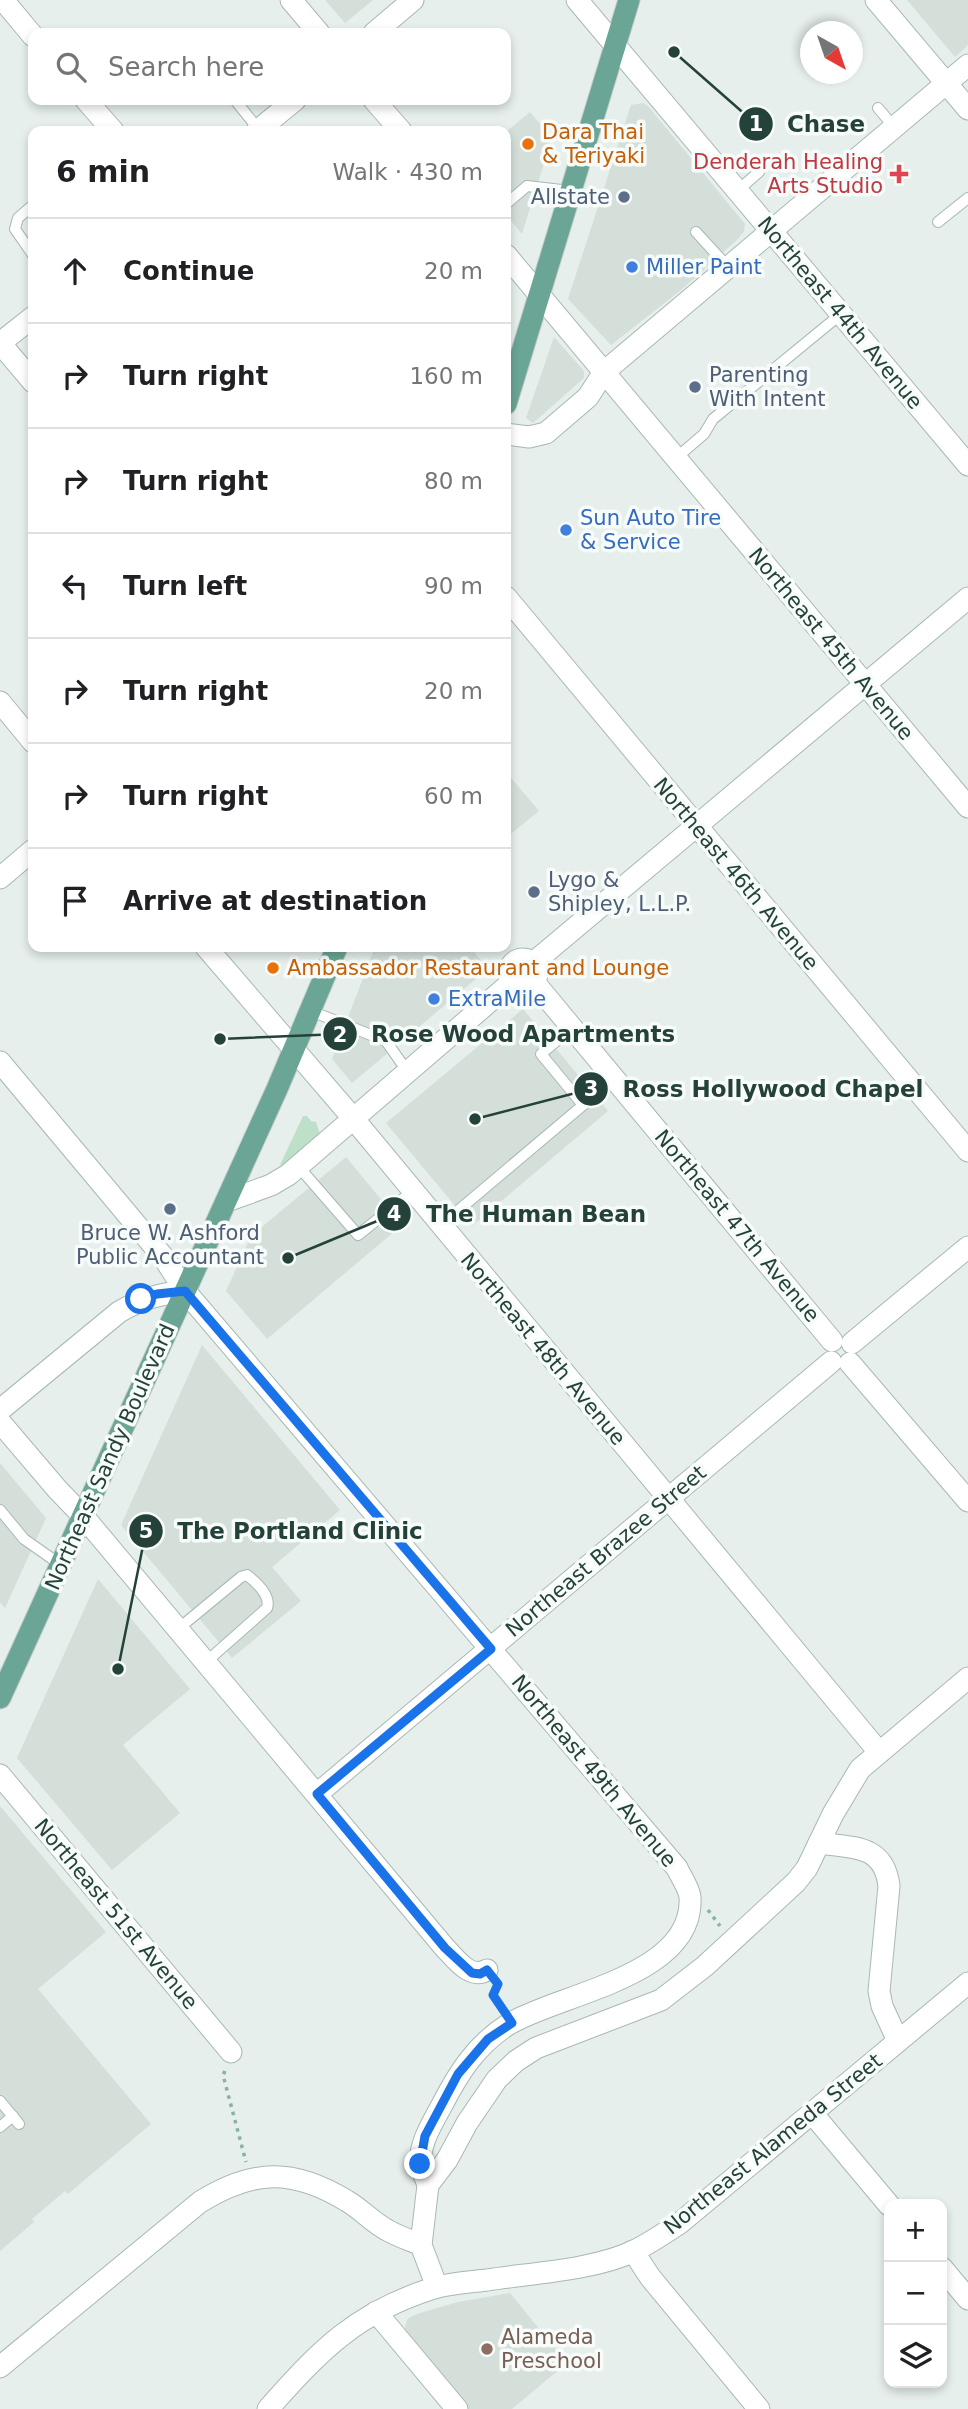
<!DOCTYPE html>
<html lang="en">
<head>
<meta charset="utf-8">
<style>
	body { margin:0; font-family:"DejaVu Sans",sans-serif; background:#f2f2f2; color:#202124 }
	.controls { position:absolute; right:21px; bottom:21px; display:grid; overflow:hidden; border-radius:14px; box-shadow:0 4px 10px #0003 }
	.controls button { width:63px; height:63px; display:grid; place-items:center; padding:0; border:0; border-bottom:2px solid #e0e0e0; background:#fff; color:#202124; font:35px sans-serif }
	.compass { position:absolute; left:800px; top:21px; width:63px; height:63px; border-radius:50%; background:#fff; box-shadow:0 4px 10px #0003; rotate:140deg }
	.stop { position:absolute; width:21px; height:21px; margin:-16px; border:5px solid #1a73e8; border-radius:50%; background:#fff }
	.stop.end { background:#1a73e8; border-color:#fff; box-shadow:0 2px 7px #0008 }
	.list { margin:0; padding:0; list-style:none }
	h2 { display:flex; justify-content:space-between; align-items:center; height:91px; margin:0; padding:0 28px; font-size:30px }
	h2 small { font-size:23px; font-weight:400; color:#757577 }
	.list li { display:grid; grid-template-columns:46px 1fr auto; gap:21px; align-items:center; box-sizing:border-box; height:105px; padding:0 28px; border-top:2px solid #e0e0e0 }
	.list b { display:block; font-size:26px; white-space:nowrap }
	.list em { font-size:23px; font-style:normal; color:#757577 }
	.icon { flex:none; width:38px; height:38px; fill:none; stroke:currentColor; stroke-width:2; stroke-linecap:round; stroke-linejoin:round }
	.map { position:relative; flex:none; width:968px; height:2409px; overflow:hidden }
	.search { position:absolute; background:#fff; box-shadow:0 4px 10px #0003; left:28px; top:28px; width:483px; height:77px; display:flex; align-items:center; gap:18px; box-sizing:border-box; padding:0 24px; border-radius:14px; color:#757577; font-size:26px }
	.panel { position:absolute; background:#fff; box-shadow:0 4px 10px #0003; left:28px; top:126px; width:483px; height:826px; border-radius:14px }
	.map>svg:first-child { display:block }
	.built { fill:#d4dfda }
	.green { fill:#bfe0c8 }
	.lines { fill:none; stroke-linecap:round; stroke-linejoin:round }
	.service-casing { stroke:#a8b8b2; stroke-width:12 }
	.minor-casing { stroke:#a8b8b2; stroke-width:23 }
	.tertiary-casing { stroke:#a8b8b2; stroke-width:23 }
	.primary-casing { stroke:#c2cac8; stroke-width:23 }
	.path { stroke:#86b3a5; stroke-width:3.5; stroke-dasharray:3.5 5; stroke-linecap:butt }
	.service { stroke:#fff; stroke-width:10 }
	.minor { stroke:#fff; stroke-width:21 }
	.tertiary { stroke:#fff; stroke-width:21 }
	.primary { stroke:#6aa596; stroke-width:21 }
	.route { stroke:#1a73e8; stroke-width:9 }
	.food-dot { fill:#e8710a; stroke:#f7fbf9; stroke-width:2.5 }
	.health-dot { fill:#e0444e; stroke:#f7fbf9; stroke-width:2.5 }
	.service-dot { fill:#5c6f8a; stroke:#f7fbf9; stroke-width:2.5 }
	.shop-dot { fill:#3f7fe0; stroke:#f7fbf9; stroke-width:2.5 }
	.education-dot { fill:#8d6e63; stroke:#f7fbf9; stroke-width:2.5 }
	.labels { text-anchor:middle; stroke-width:7; stroke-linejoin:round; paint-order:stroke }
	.food-label { font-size:21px; fill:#c56008; stroke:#f7fbf9; text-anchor:start }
	.health-label { font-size:21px; fill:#be3a42; stroke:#f7fbf9; text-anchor:end }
	.service-label { font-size:21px; fill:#4e5e75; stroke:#f7fbf9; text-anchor:start }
	.shop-label { font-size:21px; fill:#366cbe; stroke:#f7fbf9; text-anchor:start }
	.street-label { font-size:21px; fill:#24423a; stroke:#f7fbf9 }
	.education-label { font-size:21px; fill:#785e54; stroke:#f7fbf9; text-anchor:start }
	.leader { fill:none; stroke:#24423a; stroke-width:2.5 }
	.callout-dot { fill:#24423a; stroke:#f7fbf9; stroke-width:2.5 }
	.mark-label { font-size:21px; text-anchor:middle; font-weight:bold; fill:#fff }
	.callout-label { font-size:23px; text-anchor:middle; font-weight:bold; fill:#24423a; stroke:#f7fbf9; stroke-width:7; stroke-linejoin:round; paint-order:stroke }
</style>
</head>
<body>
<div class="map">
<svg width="968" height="2409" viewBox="0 0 968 2409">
	<rect width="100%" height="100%" fill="#e6efeb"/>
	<g class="built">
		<polygon points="325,0 373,0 345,23"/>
		<polygon points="907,0 968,0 968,45 955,57"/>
		<polygon points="643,103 648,106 745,224 744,231 738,239 681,290 611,345 568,299 631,105"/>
		<polygon points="530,112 552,138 522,234 506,215 506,132"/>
		<polygon points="554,337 584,371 584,378 533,423 526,418"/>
		<polygon points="506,772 539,811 506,838"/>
		<polygon points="375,947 470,947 488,969 352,1083 332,1059"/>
		<polygon points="523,1009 608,1111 472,1226 386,1123"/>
		<polygon points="346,1157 402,1225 267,1339 226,1291 251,1236"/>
		<polygon points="202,1345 340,1510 272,1567 301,1601 232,1658 121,1525"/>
		<polygon points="0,1463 46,1518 5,1608 0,1602"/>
		<polygon points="98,1579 190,1689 123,1745 180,1813 112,1870 17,1758"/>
		<polygon points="0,1806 106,1932 38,1989 151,2124 68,2194 65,2191 32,2219 34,2222 0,2251"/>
		<polygon points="510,2293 567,2363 512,2409 468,2409 406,2335 405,2326 408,2318 420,2313 458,2302"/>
	</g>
	<polygon class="green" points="303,1116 307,1116 311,1121 316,1122 320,1134 282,1166 280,1165"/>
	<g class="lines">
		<defs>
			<g id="service">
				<polyline points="235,100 259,130"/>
				<polyline points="878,108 894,127"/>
				<polyline points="737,191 759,172"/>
				<polyline points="506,204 527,186 570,191"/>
				<polyline points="33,205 18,218 15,229 33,255"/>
				<polyline points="938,222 968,198"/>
				<polyline points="696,232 728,267"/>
				<polyline points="676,458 704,434 713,419 841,314"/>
				<polyline points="311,1011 386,1041 407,1071"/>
				<polyline points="572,1028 541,1054 583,1105"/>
				<polyline points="298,1166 358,1235 413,1191"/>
				<polyline points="441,1225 614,1079"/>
				<polyline points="0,1510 24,1539 61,1565"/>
				<path d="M178,1629l63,-52 6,-2c9,7 24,21 20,33l-61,54"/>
				<polyline points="0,2101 19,2124"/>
				<polyline points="0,2127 13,2116"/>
			</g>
			<g id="minor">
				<polyline points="3,0 33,36"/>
				<polyline points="291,0 319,33"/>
				<polyline points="577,0 968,465"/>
				<polyline points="876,0 968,109"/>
				<polyline points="374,33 413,0"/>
				<polyline points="86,100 113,131"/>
				<polyline points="374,100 401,131"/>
				<polyline points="257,131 295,100"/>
				<polyline points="506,255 968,807"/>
				<polyline points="0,343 33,317"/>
				<polyline points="506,597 968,1151"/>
				<polyline points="0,702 33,742"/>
				<polyline points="0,878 33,850"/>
				<polyline points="206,947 352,1117 879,1752"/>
				<circle cx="523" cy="973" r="14"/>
				<polyline points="533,963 968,598"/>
				<polyline points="534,982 832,1341"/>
				<path d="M0,1062l164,196 21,33 492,577c4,9 12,20 13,29 5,79 -129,96 -181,127 -32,20 -50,48 -67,81 -9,17 -24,40 -21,60 1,6 5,14 7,20"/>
				<polyline points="227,1201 271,1185 288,1175 512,982"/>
				<polyline points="852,1343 968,1247"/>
				<polyline points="850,1363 968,1501"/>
				<path d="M0,1410l119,-98c22,-13 40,-18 66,-21"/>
				<path d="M0,1422l57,67 26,27 362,432c11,11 25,32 42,22"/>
				<polyline points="0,1775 231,2052"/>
				<polyline points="317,1794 831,1362"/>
				<path d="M819,1843c34,5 65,1 70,43l-10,105 3,15 16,35"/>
				<polyline points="812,2113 889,2205"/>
				<polyline points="633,2251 650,2277 759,2409"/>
				<polyline points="942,2268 968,2299"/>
				<polyline points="437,2287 421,2245 428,2185 447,2160 467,2123 497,2079 516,2061 536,2048 661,2000 705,1966 796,1882 807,1868 833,1814 860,1769 968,1678"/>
				<polyline points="376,2312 457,2409"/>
				<path d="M0,2367l200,-165c53,-33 93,-34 147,-1 14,8 25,21 40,29 10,6 23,10 34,15"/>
				<path d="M268,2409c52,-59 89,-97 166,-121 17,-5 36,-6 53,-8 45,-7 107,-10 147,-29 16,-8 31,-18 46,-28l288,-240"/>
			</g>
			<g id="tertiary">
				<polyline points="0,343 33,382"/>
				<polyline points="506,434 529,437 546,433 588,397 604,372 968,65"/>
			</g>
			<g id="primary">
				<polyline points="506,404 629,0"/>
				<polyline points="0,1698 277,1089 337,947"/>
			</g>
		</defs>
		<use href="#service" class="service-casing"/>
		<use href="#minor" class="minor-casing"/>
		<use href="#tertiary" class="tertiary-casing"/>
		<use href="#primary" class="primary-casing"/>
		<g class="path">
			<polyline points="708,1910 720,1926"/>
			<polyline points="496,1989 493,1995 501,2006"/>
			<polyline points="225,2071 223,2075 246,2162"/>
		</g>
		<use href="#service" class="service"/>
		<use href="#minor" class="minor"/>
		<use href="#tertiary" class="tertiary"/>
		<use href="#primary" class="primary"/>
	</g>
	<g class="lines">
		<polyline class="route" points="141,1299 157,1294 185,1291 491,1649 317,1794 445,1948 472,1973 480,1974 487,1970 498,1984 493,1995 512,2023 488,2039 458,2074 425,2136 420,2164"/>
	</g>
	<g class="food-dot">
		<circle cx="528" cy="144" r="7"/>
		<circle cx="273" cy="968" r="7"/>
	</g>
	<path class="health-dot" d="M895.5 163.5h7v7h7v7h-7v7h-7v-7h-7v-7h7z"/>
	<g class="service-dot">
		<circle cx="624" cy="197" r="7"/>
		<circle cx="695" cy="387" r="7"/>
		<circle cx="534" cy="892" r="7"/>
		<circle cx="170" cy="1209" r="7"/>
	</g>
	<g class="shop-dot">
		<circle cx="632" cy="267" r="7"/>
		<circle cx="566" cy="530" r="7"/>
		<circle cx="434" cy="999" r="7"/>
	</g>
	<circle class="education-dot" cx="487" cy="2349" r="7"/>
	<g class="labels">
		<g class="food-label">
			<text x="542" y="139">Dara Thai<tspan x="542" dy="24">&amp; Teriyaki</tspan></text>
			<text x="287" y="975">Ambassador Restaurant and Lounge</text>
		</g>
		<g class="health-label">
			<text x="883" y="169">Denderah Healing<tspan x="883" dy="24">Arts Studio</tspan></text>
		</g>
		<g class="service-label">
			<text x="610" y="204" text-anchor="end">Allstate</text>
			<text x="709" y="382">Parenting<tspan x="709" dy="24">With Intent</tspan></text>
			<text x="548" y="887">Lygo &amp;<tspan x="548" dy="24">Shipley, L.L.P.</tspan></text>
			<text x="170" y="1240" text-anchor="middle">Bruce W. Ashford<tspan x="170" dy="24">Public Accountant</tspan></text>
		</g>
		<g class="shop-label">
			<text x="646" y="274">Miller Paint</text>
			<text x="580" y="525">Sun Auto Tire<tspan x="580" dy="24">&amp; Service</tspan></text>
			<text x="448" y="1006">ExtraMile</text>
		</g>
		<g class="street-label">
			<text transform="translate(840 313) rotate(50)" y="7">Northeast 44th Avenue</text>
			<text transform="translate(831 644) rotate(50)" y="7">Northeast 45th Avenue</text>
			<text transform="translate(736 874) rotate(50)" y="7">Northeast 46th Avenue</text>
			<text transform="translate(737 1226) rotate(50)" y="7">Northeast 47th Avenue</text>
			<text transform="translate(543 1349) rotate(50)" y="7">Northeast 48th Avenue</text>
			<text transform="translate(110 1457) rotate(-66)" y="7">Northeast Sandy Boulevard</text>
			<text transform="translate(606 1551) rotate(-40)" y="7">Northeast Brazee Street</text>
			<text transform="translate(594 1771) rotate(50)" y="7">Northeast 49th Avenue</text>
			<text transform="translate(116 1914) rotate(50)" y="7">Northeast 51st Avenue</text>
			<text transform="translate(773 2144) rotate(-39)" y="7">Northeast Alameda Street</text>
		</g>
		<g class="education-label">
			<text x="501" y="2344">Alameda<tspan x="501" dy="24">Preschool</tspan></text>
		</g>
	</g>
	<path class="leader" d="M674 52L756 124M220 1039L340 1034M475 1119L591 1089M288 1258L394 1214M118 1669L146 1531"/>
	<g class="callout-dot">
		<circle cx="674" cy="52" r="7"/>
		<circle cx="220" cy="1039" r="7"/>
		<circle cx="475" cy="1119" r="7"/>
		<circle cx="288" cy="1258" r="7"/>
		<circle cx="118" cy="1669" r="7"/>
		<circle cx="756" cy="124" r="18"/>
		<circle cx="340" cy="1034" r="18"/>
		<circle cx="591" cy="1089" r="18"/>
		<circle cx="394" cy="1214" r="18"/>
		<circle cx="146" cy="1531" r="18"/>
	</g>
	<g class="mark-label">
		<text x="756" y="131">1</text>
		<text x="340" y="1042">2</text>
		<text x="591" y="1096">3</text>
		<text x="394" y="1221">4</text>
		<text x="146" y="1538">5</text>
	</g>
	<g class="callout-label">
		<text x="826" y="132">Chase</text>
		<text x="523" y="1042">Rose Wood Apartments</text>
		<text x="773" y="1097">Ross Hollywood Chapel</text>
		<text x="536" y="1222">The Human Bean</text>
		<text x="300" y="1539">The Portland Clinic</text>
	</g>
</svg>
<div class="controls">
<button>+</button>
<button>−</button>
<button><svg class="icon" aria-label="layers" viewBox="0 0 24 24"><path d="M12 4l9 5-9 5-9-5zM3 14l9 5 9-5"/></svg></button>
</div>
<svg class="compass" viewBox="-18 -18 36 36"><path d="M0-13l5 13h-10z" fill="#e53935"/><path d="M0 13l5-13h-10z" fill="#757577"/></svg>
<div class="stop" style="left:141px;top:1299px"></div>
<div class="stop end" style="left:420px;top:2164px"></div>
<div class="search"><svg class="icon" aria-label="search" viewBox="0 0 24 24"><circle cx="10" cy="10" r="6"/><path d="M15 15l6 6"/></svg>Search here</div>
<section class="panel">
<h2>6 min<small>Walk · 430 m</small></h2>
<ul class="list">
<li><svg class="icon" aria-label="ahead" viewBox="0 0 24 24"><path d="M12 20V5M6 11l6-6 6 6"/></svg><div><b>Continue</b></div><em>20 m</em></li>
<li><svg class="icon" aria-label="right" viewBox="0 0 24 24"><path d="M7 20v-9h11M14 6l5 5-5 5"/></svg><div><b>Turn right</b></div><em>160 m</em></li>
<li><svg class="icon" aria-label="right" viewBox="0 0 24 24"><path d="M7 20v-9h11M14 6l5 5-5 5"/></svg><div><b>Turn right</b></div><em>80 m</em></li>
<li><svg class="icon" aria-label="left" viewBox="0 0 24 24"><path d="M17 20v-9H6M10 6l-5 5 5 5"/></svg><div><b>Turn left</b></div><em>90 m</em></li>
<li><svg class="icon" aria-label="right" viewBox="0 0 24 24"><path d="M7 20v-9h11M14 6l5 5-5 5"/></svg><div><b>Turn right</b></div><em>20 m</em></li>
<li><svg class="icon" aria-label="right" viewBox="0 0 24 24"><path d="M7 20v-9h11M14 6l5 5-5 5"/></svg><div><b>Turn right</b></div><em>60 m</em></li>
<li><svg class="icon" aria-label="arrive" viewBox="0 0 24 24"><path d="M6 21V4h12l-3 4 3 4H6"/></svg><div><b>Arrive at destination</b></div></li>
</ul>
</section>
</div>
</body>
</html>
